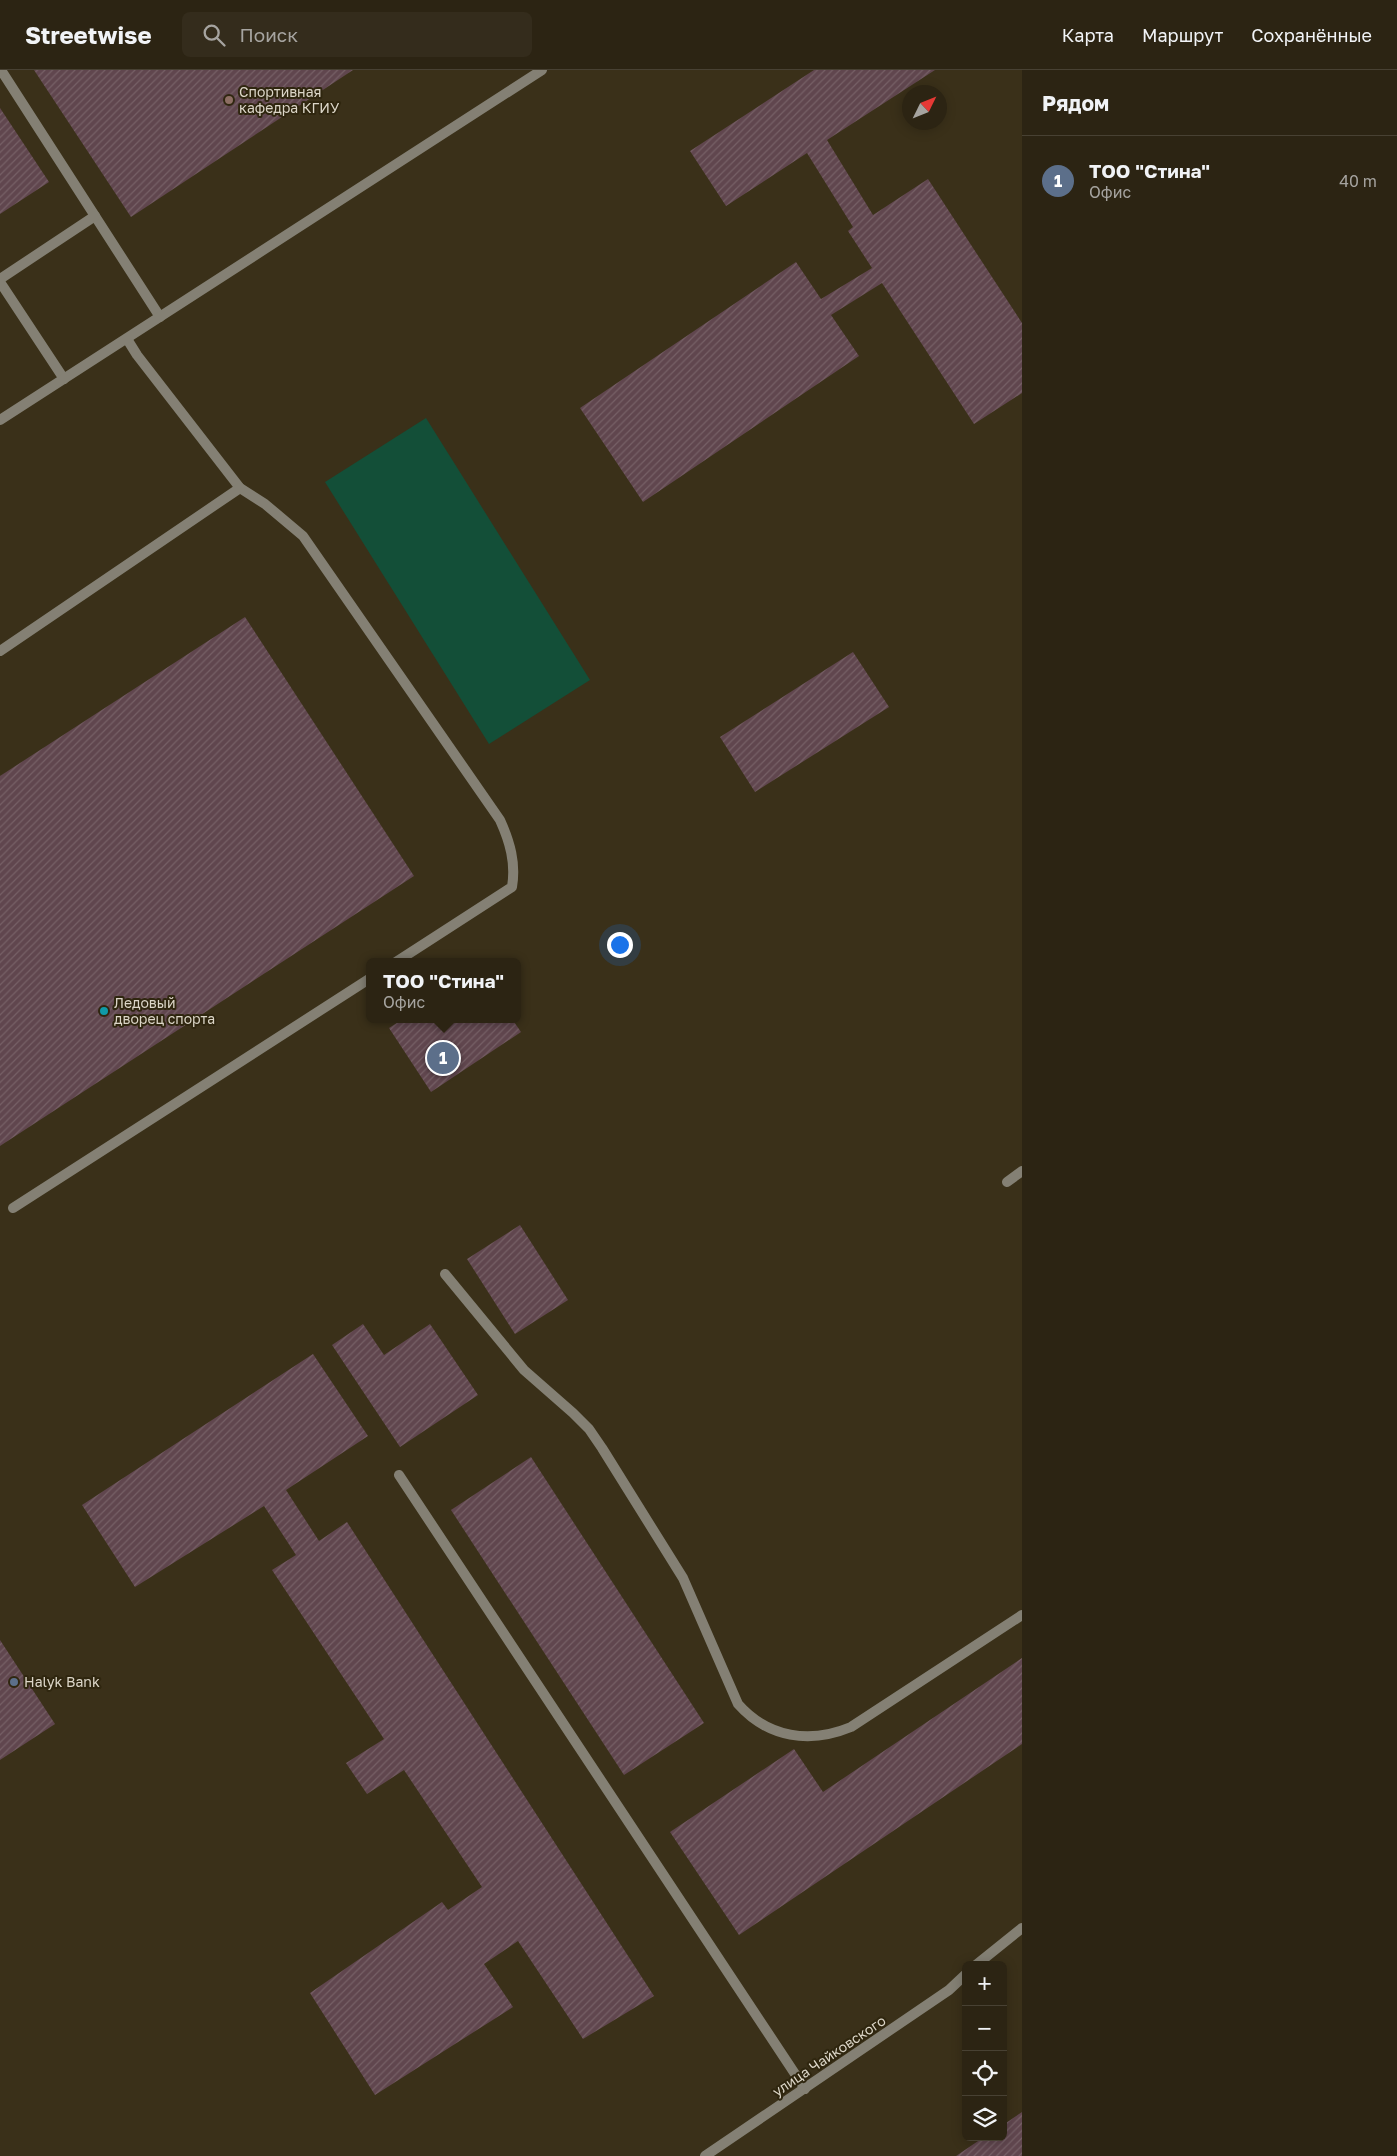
<!DOCTYPE html>
<html lang="ru">
<head>
<meta charset="utf-8">
<style>
	body { margin:0; font-family:"Golos Text",sans-serif; background:#342c1c; color:#f1f3f6 }
	.controls { position:absolute; right:15px; bottom:15px; display:grid; overflow:hidden; border-radius:8px; box-shadow:0 2px 12px #0003 }
	.controls button { width:45px; height:45px; display:grid; place-items:center; padding:0; border:0; border-bottom:1px solid #484133; background:#2c2413; color:#f1f3f6; font:25px sans-serif }
	.compass { position:absolute; left:902px; top:15px; width:45px; height:45px; border-radius:50%; background:#2c2413; box-shadow:0 2px 12px #0003; rotate:47deg }
	.you { position:absolute; left:619px; top:874px; width:18px; height:18px; margin:-12px; border:4px solid #fff; border-radius:50%; background:#1a73e8; box-shadow:0 0 0 8px #1a73e833 }
	.badge { display:grid; place-items:center; width:32px; height:32px; border-radius:50%; background:#f49d8c; color:#fff; font-size:16px; font-weight:700 }
	.pin { position:absolute; translate:-50% -50%; border:2px solid #fff; box-shadow:0 1px 5px #0006 }
	.popup { position:absolute; left:366px; top:888px; width:155px; height:65px; box-sizing:border-box; display:grid; place-content:center; border-radius:8px; background:#2c2413; filter:drop-shadow(0 1px 4px #0005); font-size:16px; white-space:nowrap; color:#a6a4a0 }
	.popup b { font-size:19px; color:#f1f3f6 }
	.popup::after { content:''; position:absolute; left:50%; top:100%; margin-left:-10px; border:10px solid transparent; border-top-color:#2c2413 }
	.list { margin:0; padding:0; list-style:none }
	h2 { display:flex; justify-content:space-between; align-items:center; height:65px; margin:0; padding:0 20px; font-size:21px }
	h2 small { font-size:16px; font-weight:400; color:#a6a4a0 }
	.list li { display:grid; grid-template-columns:32px 1fr auto; gap:15px; align-items:center; box-sizing:border-box; height:90px; padding:0 20px; border-top:1px solid #484133 }
	.list b { display:block; font-size:19px; white-space:nowrap }
	.list p { margin:0; font-size:16px; white-space:nowrap; color:#a6a4a0 }
	.list em { font-size:16px; font-style:normal; color:#a6a4a0 }
	.icon { flex:none; width:28px; height:28px; fill:none; stroke:currentColor; stroke-width:2; stroke-linecap:round; stroke-linejoin:round }
	.map { position:relative; flex:none; width:1022px; height:2086px; overflow:hidden }
	header { display:flex; align-items:center; gap:30px; box-sizing:border-box; height:70px; padding:0 25px; background:#2c2413; border-bottom:1px solid #484133 }
	header strong { font-size:24px }
	nav { display:flex; gap:28px; margin-inline-start:auto; font-size:18px }
	.search { width:350px; height:45px; background:#342c1c; display:flex; align-items:center; gap:12px; box-sizing:border-box; padding:0 18px; border-radius:8px; color:#a6a4a0; font-size:19px }
	main { display:flex }
	aside { flex:1; background:#2c2413 }
	.map>svg:first-child { display:block }
	.pitch { fill:#134f38 }
	.building { fill:url(#building-hatch) }
	.lines { fill:none; stroke-linecap:round; stroke-linejoin:round }
	.service { stroke:#848074; stroke-width:10 }
	.tertiary { stroke:#848074; stroke-width:10 }
	.education-dot { fill:#8d6e63; stroke:#2f260f; stroke-width:2 }
	.culture-dot { fill:#0f9aa8; stroke:#2f260f; stroke-width:2 }
	.service-dot { fill:#5c6f8a; stroke:#2f260f; stroke-width:2 }
	.labels { text-anchor:middle; stroke-width:4; stroke-linejoin:round; paint-order:stroke }
	.poi-label { font-size:14px; fill:#dcd6c8; stroke:#2f260f; text-anchor:start }
	.street-label { font-size:14px; fill:#dcd6c8; stroke:#2f260f }
</style>
</head>
<body>
<header>
<strong>Streetwise</strong>
<div class="search"><svg class="icon" aria-label="search" viewBox="0 0 24 24"><circle cx="10" cy="10" r="6"/><path d="M15 15l6 6"/></svg>Поиск</div>
<nav><a>Карта</a><a>Маршрут</a><a>Сохранённые</a></nav>
</header>
<main>
<div class="map">
<svg width="1022" height="2086" viewBox="0 0 1022 2086">
	<defs>
		<pattern id="building-hatch" width="6" height="6" patternUnits="userSpaceOnUse" patternTransform="scale(1.25)"><rect width="6" height="6" fill="#60464e"/><path d="M-1 1l2-2M0 6l6-6M5 7l2-2" fill="none" stroke="#766066"/></pattern>
	</defs>
	<rect width="100%" height="100%" fill="#3a3019"/>
	<polygon class="pitch" points="426,348 590,610 489,674 325,412"/>
	<g class="building">
		<polygon points="34,0 353,0 131,147"/>
		<polygon points="814,0 935,0 827,70 873,145 928,109 1022,253 1022,323 974,354 882,213 831,245 859,286 643,432 580,338 796,192 821,229 872,198 848,161 853,157 807,83 726,136 690,81"/>
		<polygon points="0,38 49,112 0,144"/>
		<polygon points="245,547 414,806 0,1076 0,706"/>
		<polygon points="853,582 889,637 755,722 720,667"/>
		<polygon points="403,949 512,949 521,962 431,1022 389,958"/>
		<polygon points="520,1155 568,1230 515,1264 467,1189"/>
		<polygon points="363,1254 384,1285 430,1254 478,1325 400,1377 332,1275"/>
		<polygon points="313,1284 368,1366 286,1420 319,1471 347,1452 654,1926 583,1969 518,1871 484,1894 513,1937 375,2025 310,1923 442,1832 448,1840 482,1817 404,1700 367,1724 346,1693 384,1669 272,1500 296,1485 264,1436 135,1517 82,1435"/>
		<polygon points="531,1387 704,1653 624,1705 451,1440"/>
		<polygon points="0,1570 55,1654 0,1690"/>
		<polygon points="1022,1588 1022,1674 739,1865 670,1762 794,1679 823,1722"/>
		<polygon points="1022,2042 1022,2086 956,2086 984,2067 1003,2067 1003,2055"/>
	</g>
	<g class="lines">
		<g class="service">
			<polyline points="1,0 160,247"/>
			<polyline points="0,209 95,146"/>
			<polyline points="0,212 64,309"/>
			<path d="M127,269l10,16 103,133 25,16 38,32 197,284c10,22 16,43 12,67l-116,75"/>
			<polyline points="0,350 542,0"/>
			<polyline points="0,581 240,418"/>
			<polyline points="1007,1112 1022,1101"/>
			<polyline points="13,1138 369,909"/>
			<path d="M445,1204l79,96 49,43 16,16 13,19 81,130 55,126c30,34 72,40 113,23l171,-112"/>
			<polyline points="399,1405 805,2019"/>
		</g>
		<g class="tertiary">
			<polyline points="976,1895 1022,1858"/>
			<polyline points="705,2086 949,1920 966,1904"/>
		</g>
	</g>
	<circle class="education-dot" cx="229" cy="30" r="5"/>
	<circle class="culture-dot" cx="104" cy="941" r="5"/>
	<circle class="service-dot" cx="14" cy="1612" r="5"/>
	<g class="labels">
		<g class="poi-label">
			<text x="239" y="27">Спортивная<tspan x="239" dy="16">кафедра КГИУ</tspan></text>
			<text x="114" y="938">Ледовый<tspan x="114" dy="16">дворец спорта</tspan></text>
			<text x="24" y="1617">Halyk Bank</text>
		</g>
		<g class="street-label">
			<text transform="translate(829 1986) rotate(-34)" y="5">улица Чайковского</text>
		</g>
	</g>
</svg>
<div class="controls">
<button>+</button>
<button>−</button>
<button><svg class="icon" aria-label="locate" viewBox="0 0 24 24"><circle cx="12" cy="12" r="6"/><path d="M12 2v4M12 18v4M2 12h4M18 12h4"/></svg></button>
<button><svg class="icon" aria-label="layers" viewBox="0 0 24 24"><path d="M12 4l9 5-9 5-9-5zM3 14l9 5 9-5"/></svg></button>
</div>
<svg class="compass" viewBox="-18 -18 36 36"><path d="M0-13l5 13h-10z" fill="#e53935"/><path d="M0 13l5-13h-10z" fill="#a6a4a0"/></svg>
<div class="you"></div>
<div class="pin badge" style="left:443px;top:988px;background:#5c6f8a">1</div>
<div class="popup"><b>ТОО &quot;Стина&quot;</b>Офис</div>
</div>
<aside>
<h2>Рядом<small></small></h2>
<ul class="list">
<li><span class="badge" style="background:#5c6f8a">1</span><div><b>ТОО &quot;Стина&quot;</b><p>Офис</p></div><em>40 m</em></li>
</ul>
</aside>
</main>
</body>
</html>
